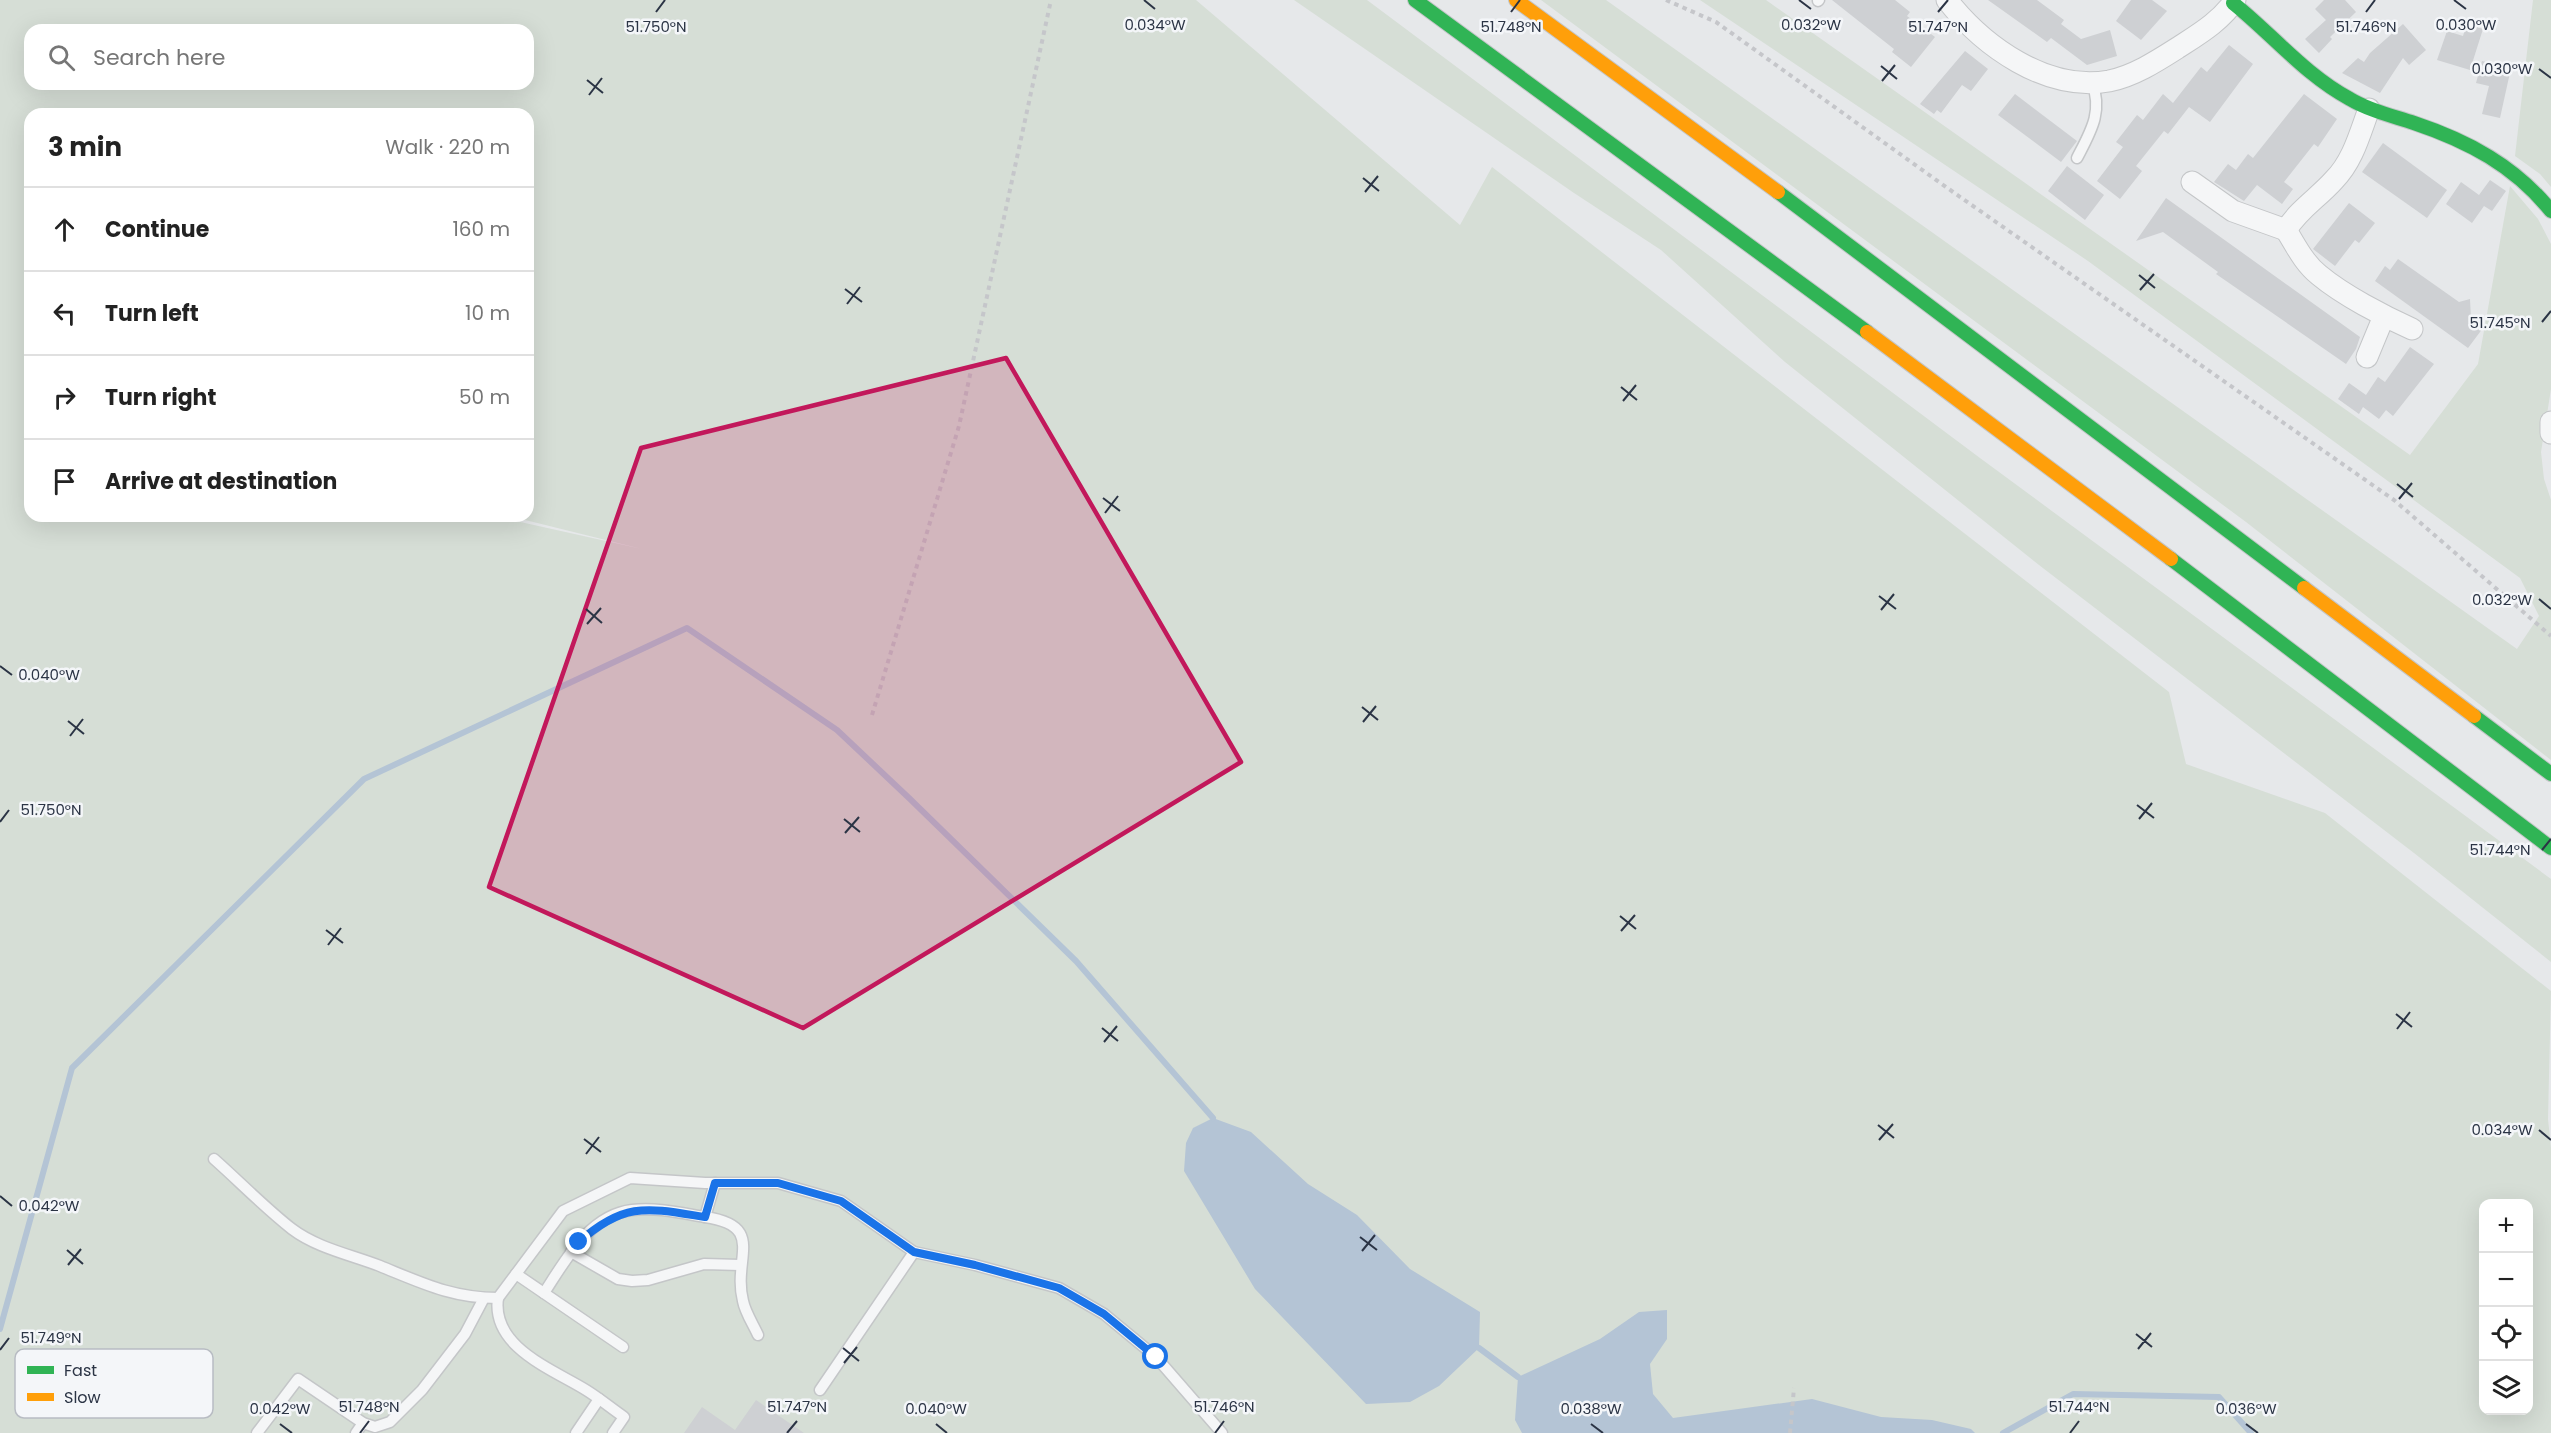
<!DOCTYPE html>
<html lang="en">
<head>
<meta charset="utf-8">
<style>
	body { margin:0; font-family:Poppins,sans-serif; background:#f6f6f6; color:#222 }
	.controls { position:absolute; right:18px; bottom:18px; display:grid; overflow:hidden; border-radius:12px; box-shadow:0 6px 24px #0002 }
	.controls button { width:54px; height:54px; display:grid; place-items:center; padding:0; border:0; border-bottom:2px solid #e0e0e0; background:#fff; color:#222; font:30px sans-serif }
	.stop { position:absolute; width:18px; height:18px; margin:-14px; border:4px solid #1a73e8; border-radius:50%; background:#fff }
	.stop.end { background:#1a73e8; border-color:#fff; box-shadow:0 2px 6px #0008 }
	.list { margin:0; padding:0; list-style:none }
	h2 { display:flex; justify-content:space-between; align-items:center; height:78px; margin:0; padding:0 24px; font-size:26px }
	h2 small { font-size:20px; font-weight:400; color:#767676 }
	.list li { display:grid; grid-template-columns:39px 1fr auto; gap:18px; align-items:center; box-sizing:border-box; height:84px; padding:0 24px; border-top:2px solid #e0e0e0 }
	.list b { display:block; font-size:22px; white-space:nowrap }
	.list em { font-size:20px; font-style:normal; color:#767676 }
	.icon { flex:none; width:33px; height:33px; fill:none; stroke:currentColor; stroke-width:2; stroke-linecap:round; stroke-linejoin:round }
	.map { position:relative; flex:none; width:2551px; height:1433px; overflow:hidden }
	.search { position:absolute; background:#fff; box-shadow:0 6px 24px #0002; left:24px; top:24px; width:510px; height:66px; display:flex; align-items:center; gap:15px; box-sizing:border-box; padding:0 21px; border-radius:18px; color:#767676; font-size:22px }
	.panel { position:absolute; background:#fff; box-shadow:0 6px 24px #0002; left:24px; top:108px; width:510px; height:414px; border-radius:18px }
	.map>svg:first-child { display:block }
	.green { fill:#d6ded6; fill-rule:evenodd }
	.water { fill:#b4c4d5 }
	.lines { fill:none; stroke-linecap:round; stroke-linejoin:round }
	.stream { stroke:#b4c4d5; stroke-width:6 }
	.building { fill:#ced0d3 }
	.lane-casing { stroke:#c4c6c8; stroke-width:13 }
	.street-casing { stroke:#c4c6c8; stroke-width:23 }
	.fast-casing { stroke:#c4c6c8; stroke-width:16 }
	.slow-casing { stroke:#c4c6c8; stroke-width:16 }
	.path { stroke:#c5c6ca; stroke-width:4; stroke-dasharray:4.5 4.5; stroke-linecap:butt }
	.lane { stroke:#f5f6f7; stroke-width:10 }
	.street { stroke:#f5f6f7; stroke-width:21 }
	.fast { stroke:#30b455; stroke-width:14 }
	.slow { stroke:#ff9f0a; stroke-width:14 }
	.route { stroke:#1a73e8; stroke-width:8 }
	.marked { fill:#c2185b; fill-opacity:0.2; stroke:#c2185b; stroke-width:4.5; stroke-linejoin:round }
	.ticks { fill:none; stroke:#2b3445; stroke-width:2 }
	.key { fill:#f4f6f9; stroke:#b8bcc3; stroke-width:1.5 }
	.key-label { font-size:16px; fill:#2b3445 }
	.ticks-label { font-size:15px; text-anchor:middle; fill:#2b3445; stroke:#f4f6f9; stroke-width:5; stroke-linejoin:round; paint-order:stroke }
</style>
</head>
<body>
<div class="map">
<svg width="2551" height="1433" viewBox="0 0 2551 1433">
	<rect width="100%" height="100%" fill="#e6e8ea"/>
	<g class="green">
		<path d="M0,0h1196l264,225 32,-58 677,525 17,72 139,49 226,178 -3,128 3,29v285h-2551zM30,30h498v54h-498zM30,114h498v402h-19l133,33 -149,-33h-463zM2484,1204h44v206h-44z"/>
		<polygon points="1294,0 1367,0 1980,458 2551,879 2551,962 2414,853 2039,565 1785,362 1661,250 1574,193"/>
		<polygon points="1541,0 1606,0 2517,649 2539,616 2520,578 2088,261 1700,0 1766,0 2410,455 2478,364 2510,186 2538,219 2551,244 2551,389 2541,452 2544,479 2551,500 2551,760 2246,522"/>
		<polygon points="2533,0 2551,0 2551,187 2540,174 2515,156"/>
	</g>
	<g class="water">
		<polygon points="1213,1118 1251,1132 1308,1184 1357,1215 1410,1269 1480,1312 1479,1348 1439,1386 1410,1402 1366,1404 1255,1289 1184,1171 1186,1143 1193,1128"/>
		<polygon points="1667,1310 1667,1339 1650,1364 1653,1394 1673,1418 1812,1399 1881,1417 1932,1420 1971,1429 1975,1433 1522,1433 1515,1420 1518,1377 1600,1339 1639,1312"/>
	</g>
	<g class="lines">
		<g class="stream">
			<polyline points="0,1329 72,1068 364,779 687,628 837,730 909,798 1076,961 1213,1118"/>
			<polyline points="1479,1348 1518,1377"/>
			<polyline points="2003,1433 2073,1394 2219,1397 2251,1433"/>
		</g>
	</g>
	<g class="building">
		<polygon points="1832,0 1895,0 1910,12 1907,16 1935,37 1911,67 1892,52 1894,49"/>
		<polygon points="1988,0 2037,0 2064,20 2061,24 2081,39 2110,30 2117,56 2087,65 2051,38 2047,42"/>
		<polygon points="2131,0 2152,0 2167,11 2141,40 2116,21"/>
		<polygon points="2324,0 2345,0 2356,12 2330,37 2332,39 2319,53 2305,39 2326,20 2315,9"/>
		<polygon points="2467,23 2483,29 2470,70 2437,60 2447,31 2463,36"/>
		<polygon points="2403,24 2426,50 2409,65 2403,58 2380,93 2342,73 2358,58 2364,62 2370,53"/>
		<polygon points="2229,45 2253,64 2210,122 2189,107 2168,134 2164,131 2136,166 2142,171 2120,199 2097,181 2123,147 2116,142 2137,115 2143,120 2163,94 2173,103 2201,67 2207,72"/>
		<polygon points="1965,51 1988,69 1971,91 1962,85 1941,113 1937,110 1934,114 1920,104"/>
		<polygon points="2482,61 2511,68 2500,118 2482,114 2489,86 2476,83"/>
		<polygon points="2015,94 2077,141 2061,162 1998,115"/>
		<polygon points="2304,94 2337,119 2318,147 2314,144 2284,182 2293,189 2282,204 2257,185 2244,201 2214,182 2228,164 2236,170 2248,154 2253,158"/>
		<polygon points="2383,143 2447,190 2427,218 2362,172"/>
		<polygon points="2067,166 2104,195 2085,220 2048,191"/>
		<polygon points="2490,180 2506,191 2492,211 2484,206 2472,223 2446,204 2461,182 2479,195"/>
		<polygon points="2166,198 2360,337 2356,349 2346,364 2216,274 2218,272 2163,232 2136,241"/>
		<polygon points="2349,203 2375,223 2359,243 2355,240 2335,266 2313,249"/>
		<polygon points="2398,259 2459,302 2470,299 2471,319 2483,328 2468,348 2375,281 2385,266 2390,270"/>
		<polygon points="2410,347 2434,364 2393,416 2386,410 2379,419 2363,407 2359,414 2338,399 2349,383 2366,395 2378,377 2385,382"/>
		<polygon points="756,1400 804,1433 684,1433 702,1407 735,1430"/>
	</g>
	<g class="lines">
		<defs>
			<g id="lane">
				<polyline points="1818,1 1819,0"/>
				<path d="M2077,158c14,-27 26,-46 15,-76"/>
				<path d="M214,1159c26,23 51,49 78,70 25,19 60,26 88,37 42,17 72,32 118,32l65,-87 67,-33 75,5h73l63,18 73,51"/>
				<path d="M705,1217c62,9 27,41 38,84 2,11 10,23 15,34"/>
				<polyline points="571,1252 618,1279 632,1281 648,1280 704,1264 740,1265"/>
				<polyline points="516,1274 623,1347"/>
				<path d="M544,1293c21,-32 45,-78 88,-83 24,-3 49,3 73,7l10,-34"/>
				<path d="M498,1298c-7,49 54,71 88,92 13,8 25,18 38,27l-11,16"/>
				<polyline points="820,1390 914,1252 975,1265 1059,1288 1104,1314 1156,1357 1222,1433"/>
				<polyline points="257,1433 298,1379 363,1423 375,1427 390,1422 422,1390 465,1334 484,1298"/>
				<polyline points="356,1433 363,1423"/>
				<polyline points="576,1433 599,1399"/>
			</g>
			<g id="street">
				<path d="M1947,0c36,46 99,92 162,81 25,-5 48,-20 70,-34 20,-13 42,-26 56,-47"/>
				<path d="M2192,182l41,29 53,19c13,-21 32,-32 48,-50 19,-19 26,-47 35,-71"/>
				<path d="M2286,230c10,16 18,33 33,45 24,20 64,41 93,54"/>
				<polyline points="2367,357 2384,316"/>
				<polyline points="2551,422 2551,433"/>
			</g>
			<g id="fast">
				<polyline points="1415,0 1867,332"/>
				<path d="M2233,3c39,31 72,72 117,96 20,12 43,17 64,24 54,18 101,43 137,88"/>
				<polyline points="1778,192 2304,588"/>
				<polyline points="2171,559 2551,848"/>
				<polyline points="2474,716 2551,774"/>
			</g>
			<g id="slow">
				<polyline points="1516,0 1778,192"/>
				<polyline points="1867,332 2171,559"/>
				<polyline points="2304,588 2474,716"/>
			</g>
		</defs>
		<use href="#lane" class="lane-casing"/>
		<use href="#street" class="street-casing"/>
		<use href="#fast" class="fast-casing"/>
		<use href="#slow" class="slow-casing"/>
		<g class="path">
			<polyline points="1666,0 1716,22 1953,192 2394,500 2551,636"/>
			<polyline points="872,715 959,426 1051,0"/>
			<polyline points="1790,1433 1794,1388"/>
		</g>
		<use href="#lane" class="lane"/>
		<use href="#street" class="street"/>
		<use href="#fast" class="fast"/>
		<use href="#slow" class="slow"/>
	</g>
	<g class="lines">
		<path class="route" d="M579,1242c46,-41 69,-34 126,-25l10,-34h63l63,18 73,51 61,13 84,23 45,26 52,43"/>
	</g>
	<path class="marked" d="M1006,358l235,404 -438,266 -314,-141 152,-439z"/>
	<path class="ticks" d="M1144,0l11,9M1799,0l12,9M2454,0l12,9M656,12l9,-12M1511,12l9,-12M1938,12l10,-12M2366,12l9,-12M1881,66l16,13M2539,69l12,9M587,80l16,13M1882,81l13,-16M589,95l13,-17M1363,178l16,13M1365,192l13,-16M2139,275l16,13M845,289l17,13M2140,290l14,-16M847,304l13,-17M2542,322l9,-11M1621,387l16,13M1623,401l13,-16M2397,484l16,13M1103,498l17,13M2399,499l13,-16M1105,513l13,-17M1879,596l17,13M2539,599l12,10M586,609l16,14M1881,610l13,-16M587,624l14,-16M0,666l12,9M1362,707l16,13M68,721l16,13M1363,722l13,-16M70,736l13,-17M2137,805l17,13M844,819l16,13M2139,819l13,-16M0,822l9,-12M845,833l14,-16M2542,850l9,-11M1620,916l16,13M326,930l17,13M1621,931l14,-16M328,945l13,-17M2396,1014l16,13M1102,1028l16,13M2397,1029l13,-17M1104,1042l13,-16M1878,1125l16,13M2539,1130l12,10M584,1139l17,13M1879,1140l14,-16M586,1154l13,-17M0,1196l12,10M1360,1237l17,13M67,1250l16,14M1362,1251l13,-16M68,1265l13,-16M2136,1334l16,13M843,1348l16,13M2138,1349l13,-16M0,1350l9,-12M844,1363l13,-16M280,1424l12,9M936,1424l11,9M1591,1424l12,9M2246,1424l12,9M360,1433l9,-12M787,1433l10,-12M1215,1433l9,-12M2070,1433l9,-12"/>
	<rect x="15" y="1349" width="198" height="69" rx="9" class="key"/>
	<rect x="27" y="1366" width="27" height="8" fill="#30b455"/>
	<rect x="27" y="1393" width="27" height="8" fill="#ff9f0a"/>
	<g class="key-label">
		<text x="64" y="1376">Fast</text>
		<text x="64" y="1403">Slow</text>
	</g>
	<g class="ticks-label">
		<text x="2466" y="30">0.030°W</text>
		<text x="1155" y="30">0.034°W</text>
		<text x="1811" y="30">0.032°W</text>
		<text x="656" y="32">51.750°N</text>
		<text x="1511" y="32">51.748°N</text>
		<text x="1938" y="32">51.747°N</text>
		<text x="2366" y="32">51.746°N</text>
		<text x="2502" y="74">0.030°W</text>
		<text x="2500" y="328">51.745°N</text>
		<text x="2502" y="605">0.032°W</text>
		<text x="49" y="680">0.040°W</text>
		<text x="51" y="815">51.750°N</text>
		<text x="2500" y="855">51.744°N</text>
		<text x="2502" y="1135">0.034°W</text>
		<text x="49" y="1211">0.042°W</text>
		<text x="51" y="1343">51.749°N</text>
		<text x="369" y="1412">51.748°N</text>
		<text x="797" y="1412">51.747°N</text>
		<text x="1224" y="1412">51.746°N</text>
		<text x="2079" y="1412">51.744°N</text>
		<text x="280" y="1414">0.042°W</text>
		<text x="936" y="1414">0.040°W</text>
		<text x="1591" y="1414">0.038°W</text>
		<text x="2246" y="1414">0.036°W</text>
	</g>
</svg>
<div class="controls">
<button>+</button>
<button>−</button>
<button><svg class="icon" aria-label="locate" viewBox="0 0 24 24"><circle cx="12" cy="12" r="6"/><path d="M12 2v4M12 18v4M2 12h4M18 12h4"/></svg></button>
<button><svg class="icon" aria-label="layers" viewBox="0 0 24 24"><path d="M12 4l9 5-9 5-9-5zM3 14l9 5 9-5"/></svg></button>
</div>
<div class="stop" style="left:1156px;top:1357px"></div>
<div class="stop end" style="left:579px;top:1242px"></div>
<div class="search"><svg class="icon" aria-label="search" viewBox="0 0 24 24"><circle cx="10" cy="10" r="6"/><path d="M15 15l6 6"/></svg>Search here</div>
<section class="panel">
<h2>3 min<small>Walk · 220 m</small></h2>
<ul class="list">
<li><svg class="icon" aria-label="ahead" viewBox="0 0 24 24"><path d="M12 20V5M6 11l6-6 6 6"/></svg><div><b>Continue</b></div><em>160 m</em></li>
<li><svg class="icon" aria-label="left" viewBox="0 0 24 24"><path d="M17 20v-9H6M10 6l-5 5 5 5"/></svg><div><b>Turn left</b></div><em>10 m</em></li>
<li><svg class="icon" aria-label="right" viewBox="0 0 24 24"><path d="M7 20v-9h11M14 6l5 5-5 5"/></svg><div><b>Turn right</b></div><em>50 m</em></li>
<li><svg class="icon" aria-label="arrive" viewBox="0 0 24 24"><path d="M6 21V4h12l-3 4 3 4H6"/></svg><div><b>Arrive at destination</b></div></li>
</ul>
</section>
</div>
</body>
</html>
